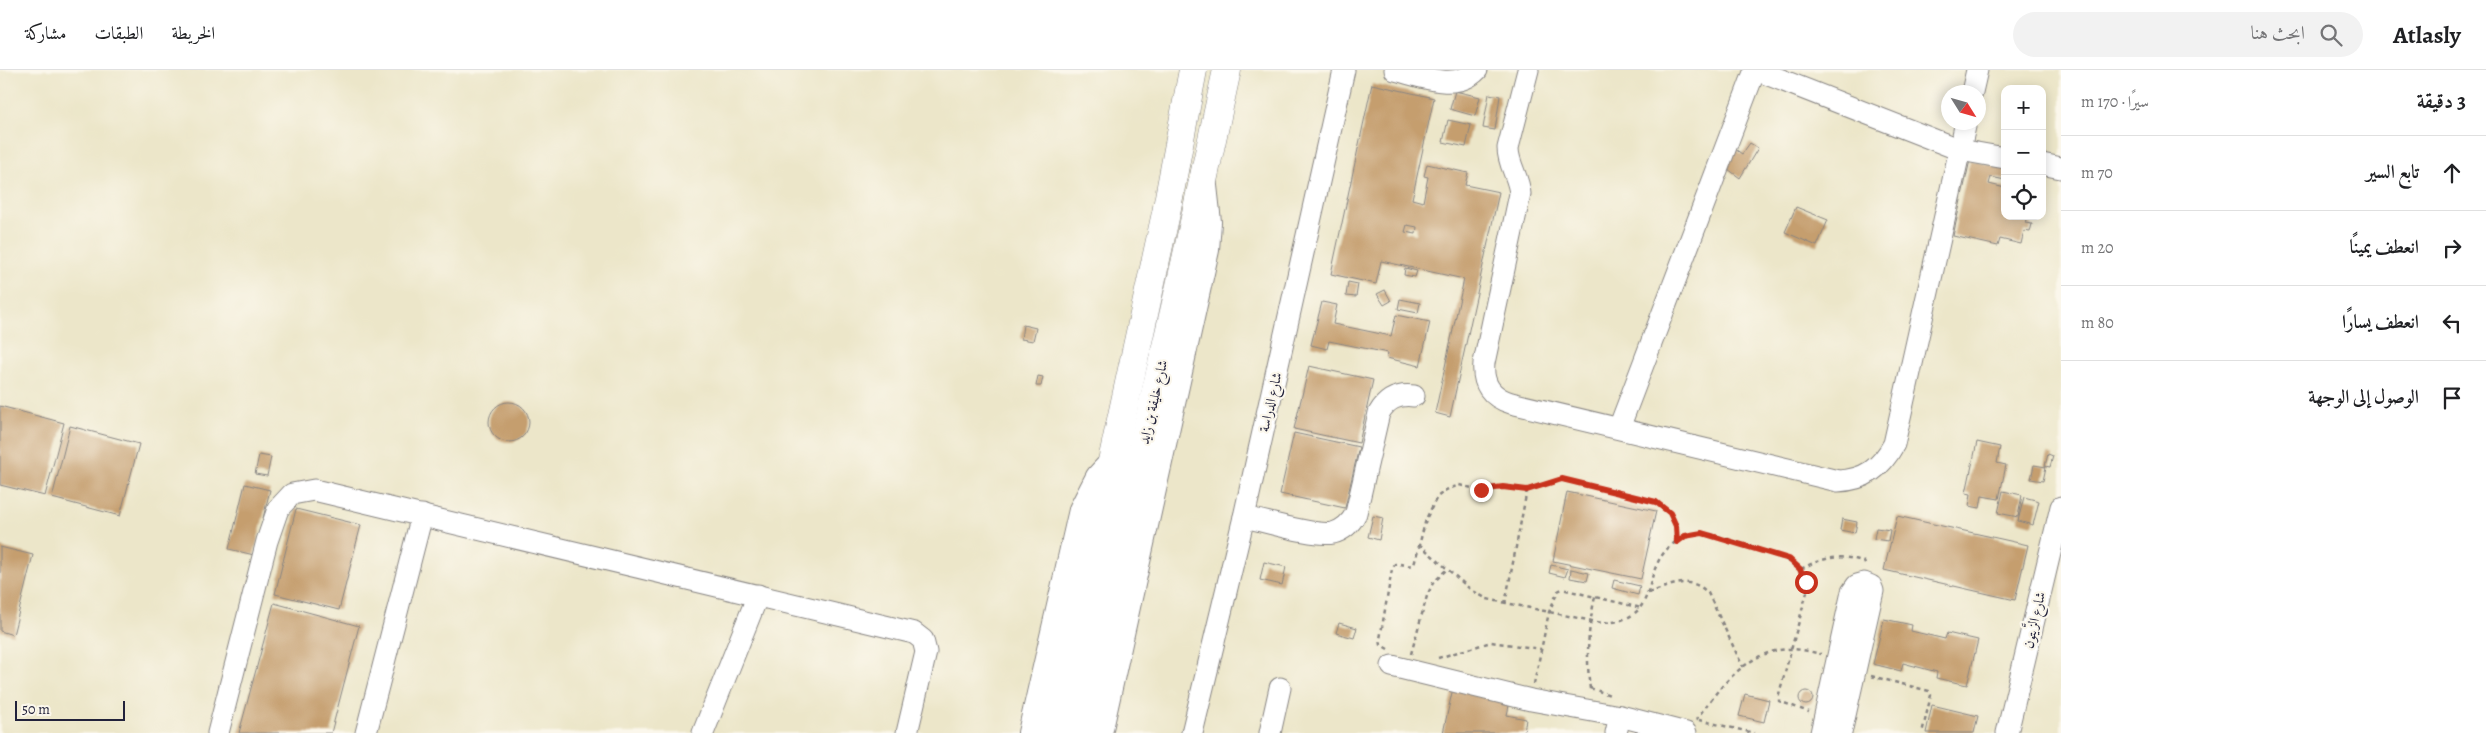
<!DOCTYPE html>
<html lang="ar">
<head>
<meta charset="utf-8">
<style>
	body { margin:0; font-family:Alegreya,Amiri,serif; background:#f2f2f2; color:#202124; direction:rtl }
	.controls { position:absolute; right:15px; top:15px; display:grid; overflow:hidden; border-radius:10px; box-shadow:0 2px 12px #0003 }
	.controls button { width:45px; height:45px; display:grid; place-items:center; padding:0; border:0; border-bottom:1px solid #e0e0e0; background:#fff; color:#202124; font:25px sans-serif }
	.compass { position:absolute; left:1941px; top:15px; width:45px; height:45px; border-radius:50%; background:#fff; box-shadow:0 2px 12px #0003; rotate:127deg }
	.scale { position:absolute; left:15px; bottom:12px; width:110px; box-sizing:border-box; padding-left:5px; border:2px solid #22223b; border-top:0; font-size:14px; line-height:18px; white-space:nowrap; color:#22223b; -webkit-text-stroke:4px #fbf7ec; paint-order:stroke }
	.stop { position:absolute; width:15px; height:15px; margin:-11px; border:4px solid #c8321e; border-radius:50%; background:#fff }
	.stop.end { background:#c8321e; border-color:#fff; box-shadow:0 1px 5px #0008 }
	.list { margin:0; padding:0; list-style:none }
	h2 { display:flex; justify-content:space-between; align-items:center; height:65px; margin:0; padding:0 20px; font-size:21px }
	h2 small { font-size:16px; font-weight:400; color:#757577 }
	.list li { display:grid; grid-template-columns:32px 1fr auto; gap:15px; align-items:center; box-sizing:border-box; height:75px; padding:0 20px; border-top:1px solid #e0e0e0 }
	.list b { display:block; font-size:19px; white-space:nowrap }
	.list em { font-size:16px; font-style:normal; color:#757577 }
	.icon { flex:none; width:28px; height:28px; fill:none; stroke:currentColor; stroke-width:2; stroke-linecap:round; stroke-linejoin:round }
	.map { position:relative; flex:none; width:2061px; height:663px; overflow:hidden; direction:ltr }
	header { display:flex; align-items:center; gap:30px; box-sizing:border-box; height:70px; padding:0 25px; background:#fff; border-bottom:1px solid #e0e0e0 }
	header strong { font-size:24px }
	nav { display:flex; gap:28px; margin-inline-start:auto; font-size:18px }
	.search { width:350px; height:45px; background:#f2f2f2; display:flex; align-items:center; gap:12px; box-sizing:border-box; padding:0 18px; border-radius:28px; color:#757577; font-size:19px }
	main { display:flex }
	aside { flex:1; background:#fff }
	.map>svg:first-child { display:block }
	.building { fill:#c59e6e; fill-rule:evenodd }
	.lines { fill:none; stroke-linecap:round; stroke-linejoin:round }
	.minor-casing { stroke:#878482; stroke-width:23 }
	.major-casing { stroke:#878482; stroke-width:28 }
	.highway-casing { stroke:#878482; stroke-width:29 }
	.path { stroke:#878482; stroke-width:2.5; stroke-dasharray:4 4; stroke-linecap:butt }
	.minor { stroke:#fff; stroke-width:21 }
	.major { stroke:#fff; stroke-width:26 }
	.highway { stroke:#fff; stroke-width:28 }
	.route { stroke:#c8321e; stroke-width:6 }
	.labels { text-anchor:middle; stroke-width:4.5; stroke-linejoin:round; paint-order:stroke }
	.street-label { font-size:14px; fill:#22223b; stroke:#fbf7ec }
</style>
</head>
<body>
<header>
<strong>Atlasly</strong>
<div class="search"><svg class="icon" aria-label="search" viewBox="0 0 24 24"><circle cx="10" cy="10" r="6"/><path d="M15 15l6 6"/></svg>ابحث هنا</div>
<nav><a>الخريطة</a><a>الطبقات</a><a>مشاركة</a></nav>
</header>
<main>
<aside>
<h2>3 دقيقة<small>سيرًا · 170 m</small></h2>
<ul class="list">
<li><svg class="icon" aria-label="ahead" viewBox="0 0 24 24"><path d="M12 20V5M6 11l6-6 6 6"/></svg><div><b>تابع السير</b></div><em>70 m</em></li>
<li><svg class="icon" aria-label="right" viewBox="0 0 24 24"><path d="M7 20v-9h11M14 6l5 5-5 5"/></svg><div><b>انعطف يمينًا</b></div><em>20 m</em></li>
<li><svg class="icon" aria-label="left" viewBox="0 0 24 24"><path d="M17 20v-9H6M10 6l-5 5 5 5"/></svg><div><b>انعطف يسارًا</b></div><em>80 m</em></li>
<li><svg class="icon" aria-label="arrive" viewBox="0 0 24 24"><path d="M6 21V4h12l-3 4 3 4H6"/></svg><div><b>الوصول إلى الوجهة</b></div></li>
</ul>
</aside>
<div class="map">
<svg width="2061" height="663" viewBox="0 0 2061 663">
	<rect width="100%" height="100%" fill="#fbf7ec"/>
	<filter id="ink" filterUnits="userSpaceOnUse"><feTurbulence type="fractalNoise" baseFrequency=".02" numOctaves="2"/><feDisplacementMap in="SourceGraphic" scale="10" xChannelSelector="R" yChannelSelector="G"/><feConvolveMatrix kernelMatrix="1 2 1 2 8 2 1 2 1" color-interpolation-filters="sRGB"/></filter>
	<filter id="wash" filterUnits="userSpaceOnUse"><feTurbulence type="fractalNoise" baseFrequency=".0096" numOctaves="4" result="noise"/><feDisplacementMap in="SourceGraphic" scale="20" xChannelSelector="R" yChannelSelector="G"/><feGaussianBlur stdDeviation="1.12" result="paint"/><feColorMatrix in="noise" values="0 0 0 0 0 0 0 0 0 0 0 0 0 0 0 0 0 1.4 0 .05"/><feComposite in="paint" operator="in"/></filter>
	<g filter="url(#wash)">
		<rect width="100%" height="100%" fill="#ece6c9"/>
		<g id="blocks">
			<g class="building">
				<path d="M1372,14l62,14 -22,101 11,3 5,-25 -4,-1 3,-12 41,9 -3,12 34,7 -49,225 -15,-4 29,-134 -83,-18 -5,23 -45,-10zM1407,155l10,2 -1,7 -11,-2z"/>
				<polygon points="1455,21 1480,27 1475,46 1450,39"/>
				<polygon points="1489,24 1500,26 1495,60 1483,58"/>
				<polygon points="1448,50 1471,55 1466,77 1443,72"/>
				<polygon points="1750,73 1758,78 1740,108 1724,96 1735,79 1742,84"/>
				<polygon points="1970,90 2005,98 2005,110 1991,107 1989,114 2005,118 2005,146 2027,146 2025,153 2032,154 2030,162 2024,161 2021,174 2000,169 1998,176 1953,166"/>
				<polygon points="1796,137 1828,150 1817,176 1785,162"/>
				<polygon points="1405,198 1417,201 1415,207 1404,205"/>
				<polygon points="1348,212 1358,214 1356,227 1346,226"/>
				<polygon points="1385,220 1391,231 1384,235 1377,224"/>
				<polygon points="1400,229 1420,233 1418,243 1398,239"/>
				<polygon points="1322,232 1337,235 1333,254 1391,266 1396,245 1430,252 1420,296 1387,288 1388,283 1329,271 1327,279 1311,275"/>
				<polygon points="1023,255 1036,258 1033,271 1021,269"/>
				<polygon points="1309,296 1373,310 1359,373 1294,359"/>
				<polygon points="1038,306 1043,307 1041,316 1036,316"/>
				<circle cx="509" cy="352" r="20"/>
				<polygon points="0,336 64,353 45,426 0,415"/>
				<polygon points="70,356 139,374 120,446 52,428"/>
				<polygon points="1294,363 1359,377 1345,438 1280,424"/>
				<polygon points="1977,372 2000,377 1997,393 2006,395 1999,429 1982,426 1980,438 1969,436 1971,424 1966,423"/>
				<polygon points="2048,384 2053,386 2050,397 2045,396"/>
				<polygon points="259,385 271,387 267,406 255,404"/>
				<polygon points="2034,395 2046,397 2043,411 2031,409"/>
				<polygon points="245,414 270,420 254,485 229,479"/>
				<polygon points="2003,421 2022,425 2018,447 1998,443"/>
				<polygon points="1567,422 1656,441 1641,509 1553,491"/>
				<polygon points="2024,427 2039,431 2033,455 2018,451"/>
				<polygon points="296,439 361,455 339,540 275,524"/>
				<polygon points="1373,446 1383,448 1379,470 1368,467"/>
				<polygon points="1897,446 2028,475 2015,530 1884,500"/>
				<polygon points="1842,449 1857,452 1855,463 1840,460"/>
				<polygon points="1876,458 1890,460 1888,471 1874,469"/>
				<polygon points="0,477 33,485 13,565 0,561"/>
				<polygon points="1264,492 1286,497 1282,515 1260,510"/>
				<polygon points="1551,495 1568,499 1565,507 1549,503"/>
				<polygon points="1571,499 1589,503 1587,511 1570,508"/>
				<polygon points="1614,510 1640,516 1638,525 1612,518"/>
				<polygon points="274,533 359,556 331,663 239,663"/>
				<polygon points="1884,549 1912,555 1911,561 1945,569 1947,563 1978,570 1967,615 1936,608 1937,602 1903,593 1901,601 1873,594"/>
				<polygon points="1339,553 1357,558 1354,568 1336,563"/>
				<polygon points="1453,618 1510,631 1507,645 1526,649 1524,661 1529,663 1443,663"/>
				<circle cx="1806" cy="628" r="7"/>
				<polygon points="1745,624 1769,630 1764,652 1739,646"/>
				<polygon points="1932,635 1978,646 1974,663 1926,663"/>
			</g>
		</g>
	</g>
	<g filter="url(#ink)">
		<use href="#blocks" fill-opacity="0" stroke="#878482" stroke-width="1"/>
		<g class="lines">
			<defs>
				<g id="minor">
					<path d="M1395,0c25,6 61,22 82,0"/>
					<path d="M1528,0l-20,78c0,17 11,29 12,46l-36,169c-2,21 7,34 27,40l327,78c27,-1 43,-13 56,-37l72,-322"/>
					<polyline points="1756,0 1960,80 2005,88"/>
					<polyline points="1972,22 1977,0"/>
					<polyline points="2042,94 2061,98"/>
					<polyline points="1619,358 1755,0"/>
					<path d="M1244,447c21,4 71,20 89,16 11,-3 18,-10 23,-20l23,-100c8,-14 19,-19 35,-17"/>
					<polyline points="1392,596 1531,630 1620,646 1686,663"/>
					<polyline points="218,663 267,471 278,439 292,424 314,420 914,563 923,570 926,582 907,663"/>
					<polyline points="366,663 422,445"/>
					<polyline points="703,663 758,525"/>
					<polyline points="1192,663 1244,447 1344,0"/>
					<polyline points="1270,663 1280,618"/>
					<polyline points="1616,663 1620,646"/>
					<polyline points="1821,663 1852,522 1857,515 1864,513 1871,516 1873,521 1841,663"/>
					<polyline points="2007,663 2061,437"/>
				</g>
				<g id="major">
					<polyline points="1031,663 1082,440 1099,407 1112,393"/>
					<polyline points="1099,663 1206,180 1208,152 1204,116"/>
				</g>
				<g id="highway">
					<polyline points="1053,663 1166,143 1193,0"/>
					<polyline points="1077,663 1185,194 1227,0"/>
				</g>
			</defs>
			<use href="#minor" class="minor-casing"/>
			<use href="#major" class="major-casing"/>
			<use href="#highway" class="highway-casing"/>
			<g class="path">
				<path d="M1419,474l51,45 17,10 115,24c65,-3 33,-55 75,-82 7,-4 17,-8 25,-8 20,3 50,15 70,21 21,7 33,15 35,38l-28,102v7l30,11"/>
				<path d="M1801,499c20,-11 41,-16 63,-7l2,4"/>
				<path d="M1648,523c23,-7 41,-19 60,0l35,74"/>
				<polyline points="1505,534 1527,420"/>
				<path d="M1388,579l-7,-4 -1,-6 12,-70 3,-5c7,-1 12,3 19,1l12,-46 11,-22 9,-7 13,-5 22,5 22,-3 24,3 35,-11 94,23 14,11 6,13 1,15"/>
				<polyline points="1411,584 1427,526 1433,513 1448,498"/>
				<polyline points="1438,588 1491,572 1541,579"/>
				<polyline points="1871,606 1929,621 1931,625 1922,663"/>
				<polyline points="1534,614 1549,542 1558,521 1562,519 1641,538"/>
				<polyline points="1590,618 1610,625"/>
				<path d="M1590,619c-4,-32 -2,-61 5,-92"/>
				<path d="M1696,650c22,-32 53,-71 95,-71 10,0 21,3 30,5"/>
				<polyline points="1699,650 1754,663"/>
			</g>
			<use href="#minor" class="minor"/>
			<use href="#major" class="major"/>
			<use href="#highway" class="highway"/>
		</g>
	</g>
	<g class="lines" filter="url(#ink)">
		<polyline class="route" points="1481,420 1503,417 1527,420 1562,409 1656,432 1670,443 1676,456 1677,472 1685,466 1702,463 1789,489 1800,499 1806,512"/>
	</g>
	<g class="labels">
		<g class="street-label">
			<text transform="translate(1153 332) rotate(-77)" y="5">شارع خليفة بن زايد</text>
			<text transform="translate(1270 332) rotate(-77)" y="5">شارع الدراسة</text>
			<text transform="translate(2034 550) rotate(-77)" y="5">شارع الزَّيتون</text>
		</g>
	</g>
</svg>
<div class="controls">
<button>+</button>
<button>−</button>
<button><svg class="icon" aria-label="locate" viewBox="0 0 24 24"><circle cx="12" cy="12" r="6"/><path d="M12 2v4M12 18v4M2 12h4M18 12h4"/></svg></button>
</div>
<svg class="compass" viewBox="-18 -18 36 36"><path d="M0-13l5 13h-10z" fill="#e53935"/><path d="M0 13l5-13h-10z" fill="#757577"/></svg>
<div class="scale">50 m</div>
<div class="stop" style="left:1806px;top:512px"></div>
<div class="stop end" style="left:1481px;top:420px"></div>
</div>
</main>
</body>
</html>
